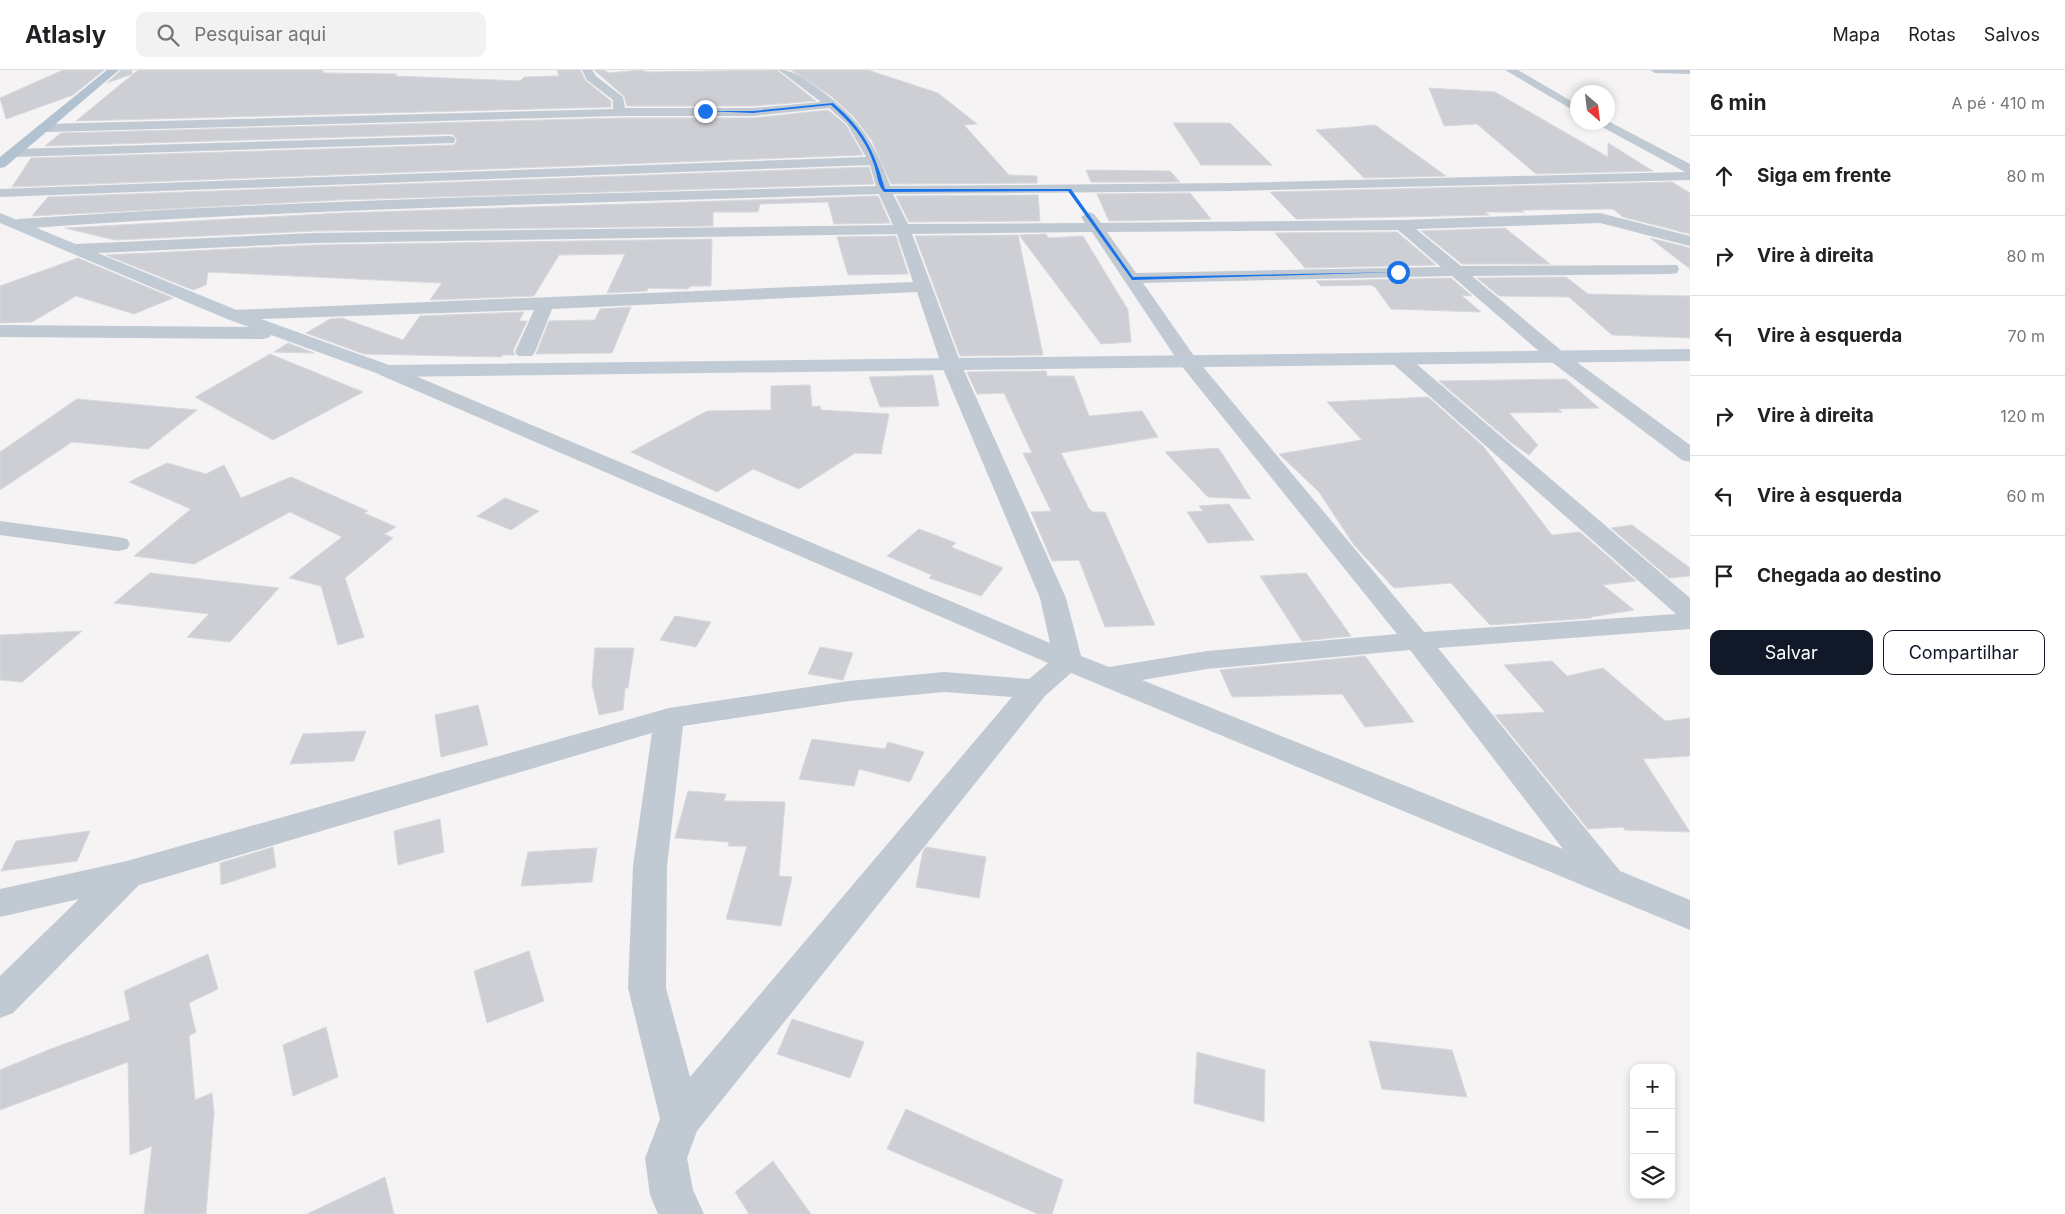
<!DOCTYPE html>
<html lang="pt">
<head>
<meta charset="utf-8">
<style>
	body { margin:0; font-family:Inter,sans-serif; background:#f2f2f2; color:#202124 }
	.controls { position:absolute; right:15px; bottom:15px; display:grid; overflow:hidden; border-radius:10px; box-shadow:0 2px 8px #0003 }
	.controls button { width:45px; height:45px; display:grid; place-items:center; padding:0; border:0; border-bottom:1px solid #e0e0e0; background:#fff; color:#202124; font:25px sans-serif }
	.compass { position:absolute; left:1570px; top:15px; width:45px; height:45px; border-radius:50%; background:#fff; box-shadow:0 2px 8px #0003; rotate:152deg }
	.stop { position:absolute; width:15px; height:15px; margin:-11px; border:4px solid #1a73e8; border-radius:50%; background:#fff }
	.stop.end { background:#1a73e8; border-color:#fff; box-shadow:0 1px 5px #0008 }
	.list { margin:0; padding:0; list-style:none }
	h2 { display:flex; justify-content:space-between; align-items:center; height:65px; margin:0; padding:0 20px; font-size:21px }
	h2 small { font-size:16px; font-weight:400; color:#757577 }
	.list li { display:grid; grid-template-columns:32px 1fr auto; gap:15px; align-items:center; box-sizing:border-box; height:80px; padding:0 20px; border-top:1px solid #e0e0e0 }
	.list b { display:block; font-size:19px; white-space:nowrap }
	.list em { font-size:16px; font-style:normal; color:#757577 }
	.actions { display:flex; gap:10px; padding:15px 20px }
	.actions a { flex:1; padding:11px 0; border:1px solid #111827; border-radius:10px; text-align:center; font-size:18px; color:#111827 }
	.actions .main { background:#111827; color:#fff }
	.icon { flex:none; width:28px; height:28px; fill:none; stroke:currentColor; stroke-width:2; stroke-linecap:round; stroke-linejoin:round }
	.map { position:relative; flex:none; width:1690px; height:1144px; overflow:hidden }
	header { display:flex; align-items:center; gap:30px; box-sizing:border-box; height:70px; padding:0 25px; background:#fff; border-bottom:1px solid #e0e0e0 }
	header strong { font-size:24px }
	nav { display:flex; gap:28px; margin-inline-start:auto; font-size:18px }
	.search { width:350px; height:45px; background:#f2f2f2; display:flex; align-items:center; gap:12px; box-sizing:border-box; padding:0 18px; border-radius:10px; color:#757577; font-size:19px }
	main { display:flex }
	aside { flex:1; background:#fff }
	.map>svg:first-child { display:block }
	.building { fill:#cdcfd5; stroke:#d7d9de }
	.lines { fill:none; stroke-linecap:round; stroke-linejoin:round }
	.street { fill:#c1cad2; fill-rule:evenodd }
	.secondary { fill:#c1cbd6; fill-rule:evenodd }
	.primary { fill:#b3c2d1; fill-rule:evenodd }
	.route { fill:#1a73e8 }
</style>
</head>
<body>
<header>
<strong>Atlasly</strong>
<div class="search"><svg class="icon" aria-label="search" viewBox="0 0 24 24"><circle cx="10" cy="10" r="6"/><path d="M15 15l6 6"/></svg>Pesquisar aqui</div>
<nav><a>Mapa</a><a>Rotas</a><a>Salvos</a></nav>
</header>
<main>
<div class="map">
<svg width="1690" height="1144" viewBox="0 0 1690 1144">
	<rect width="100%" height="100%" fill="#f5f3f3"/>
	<g class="building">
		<polygon points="63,0 104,0 73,25 6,49 0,28"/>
		<polygon points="121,0 132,0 132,4 107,13"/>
		<polygon points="138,0 323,0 323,3 397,4 395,6 520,11 524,7 559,6 557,0 580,0 586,11 611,31 611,37 76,51"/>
		<polygon points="594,0 604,0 609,3 641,0 647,2 777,0 816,31 753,36 627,36 624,26"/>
		<polygon points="791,0 868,0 938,23 977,54 964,55 1009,105 1037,106 1037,113 891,114 872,71 854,47 831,26"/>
		<polygon points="1429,18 1495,22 1608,87 1608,73 1653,101 1536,104 1477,54 1444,56"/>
		<polygon points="828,40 846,55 863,85 12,117 31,88 454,75 457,71 454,65 449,64 45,76 61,63 619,48 753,48"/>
		<polygon points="1173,53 1230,53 1272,95 1201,95"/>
		<polygon points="1375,55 1446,106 1364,108 1316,60"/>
		<polygon points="869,97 874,114 339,130 32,146 48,127"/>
		<polygon points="1086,100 1170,101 1180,112 1091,112"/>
		<polygon points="1672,112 1690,123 1690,164 1623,147 1613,139 1521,140 1524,142 1485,142 1489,145 1296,149 1270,122"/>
		<polygon points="1190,123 1211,149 1109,151 1097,124"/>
		<polygon points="1038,125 1040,151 909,152 896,126"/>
		<polygon points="878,126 890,153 834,154 828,132 760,134 758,142 713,142 713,156 314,161 115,170 65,158 341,143"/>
		<polygon points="1505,158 1550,194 1462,194 1421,161"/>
		<polygon points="1397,162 1436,195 1305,198 1275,163"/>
		<polygon points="1046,164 1048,168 1083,166 1128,240 1131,272 1101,274 1019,165"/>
		<polygon points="1018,165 1043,285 960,286 915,166"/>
		<polygon points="896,166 908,204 848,205 837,167"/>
		<polygon points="1650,168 1690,178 1690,199"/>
		<polygon points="712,169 711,216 691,216 688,219 648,218 647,221 607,223 625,184 559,185 534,226 430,230 442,213 208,202 206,215 193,220 106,185 314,175"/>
		<polygon points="78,188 173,228 134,244 76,226 32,252 0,253 0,216"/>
		<polygon points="1566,207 1588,224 1690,226 1690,268 1612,265 1569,227 1499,226 1477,208"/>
		<polygon points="1451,208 1472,226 1461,225 1481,242 1391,239 1375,217 1371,215 1321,216 1316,211"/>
		<polygon points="631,237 612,283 536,284 549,251 595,250 600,239"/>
		<polygon points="524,242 519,251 527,251 513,281 515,285 502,285 501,287 364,284 306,263 330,249 342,248 403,270 420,246"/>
		<polygon points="288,273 314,283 274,282"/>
		<polygon points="270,284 363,322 273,370 195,327"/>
		<polygon points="1046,301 1047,306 1074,306 1089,346 1142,341 1158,367 1061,383 1089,439 1093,442 1105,442 1155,555 1105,557 1079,490 1052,491 1031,442 1051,441 1023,383 1032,383 1004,323 977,324 967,302"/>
		<polygon points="933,305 939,336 880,337 869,307"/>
		<polygon points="1566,309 1599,338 1558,339 1562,342 1509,343 1538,375 1529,385 1513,374 1439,311"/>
		<polygon points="810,315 812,337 820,336 821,340 889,344 881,384 855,383 799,419 753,399 717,422 631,382 707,341 771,340 771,316"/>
		<polygon points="1428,327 1483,376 1552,465 1580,462 1636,511 1603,515 1634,540 1591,547 1592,548 1490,555 1451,513 1394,518 1354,475 1319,422 1279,384 1362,370 1327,332"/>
		<polygon points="77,329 197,340 148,379 72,372 0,420 0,382"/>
		<polygon points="1218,378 1225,388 1251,429 1208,427 1165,382"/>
		<polygon points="167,393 206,404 224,395 241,428 291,407 368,441 364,443 396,457 384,464 393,468 345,508 364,567 338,575 321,516 289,508 342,467 290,442 194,494 134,486 191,439 129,412"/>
		<polygon points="505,428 539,441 511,460 477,446"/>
		<polygon points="1229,434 1254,470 1208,473 1187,442 1203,441 1199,436"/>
		<polygon points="1632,455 1690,498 1690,506 1669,508 1611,458"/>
		<polygon points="919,459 956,473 951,477 1003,498 981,526 929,508 932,505 887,486"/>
		<polygon points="150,503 279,518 230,572 187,567 209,544 114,533"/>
		<polygon points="1306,503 1351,566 1302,571 1260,506"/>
		<polygon points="675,546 711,552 696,577 660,570"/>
		<polygon points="82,561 22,612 0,610 0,565"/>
		<polygon points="820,577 853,583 843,610 808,604"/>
		<polygon points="595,578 634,578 628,618 625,618 623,640 599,645 592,614"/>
		<polygon points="1365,586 1414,652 1365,657 1342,624 1232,627 1220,600"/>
		<polygon points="1552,591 1567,606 1603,598 1665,651 1690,648 1690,686 1643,689 1690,762 1625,760 1623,757 1588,759 1495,645 1545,642 1504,595"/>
		<polygon points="478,635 488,675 441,687 435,645"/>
		<polygon points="366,661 354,691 290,694 303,664"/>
		<polygon points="812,669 885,679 888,672 924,682 910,712 859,699 854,716 799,709"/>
		<polygon points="688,721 726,724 724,731 785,732 779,806 792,807 781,856 726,849 747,776 728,776 729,772 675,768"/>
		<polygon points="440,749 444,782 398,795 394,761"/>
		<polygon points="90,761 77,791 1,801 16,771"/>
		<polygon points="273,777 276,797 221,815 220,793"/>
		<polygon points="926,777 986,787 979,828 916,817 923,781"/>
		<polygon points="597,778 592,812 521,816 528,782"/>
		<polygon points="529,881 544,931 487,953 474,901"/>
		<polygon points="208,884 218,919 189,933 196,962 189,966 195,1030 212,1023 214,1043 206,1144 144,1144 152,1076 130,1085 128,992 0,1040 0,1000 48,980 130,950 124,921"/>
		<polygon points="792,949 864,972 850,1008 777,984"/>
		<polygon points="326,957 338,1007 293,1026 283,975"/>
		<polygon points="1369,971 1452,980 1467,1027 1382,1019"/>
		<polygon points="1197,982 1265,1000 1264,1052 1194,1033"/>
		<polygon points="906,1039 1063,1110 1052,1144 1038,1144 887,1079"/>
		<polygon points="773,1091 811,1144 749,1144 735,1122"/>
		<polygon points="385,1107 394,1144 307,1144"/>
	</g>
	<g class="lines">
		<g class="street">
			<path d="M582,0h10l4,6 27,21 2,11h128l68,-6 -42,-32c15,0 24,8 37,17 40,28 58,52 74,99l342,-3 453,-11 -92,-50 15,-1 82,43v16l-458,11 -339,3 15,30 177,-1 -4,-6 8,-5 5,2 7,9 301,-3 198,-7 90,23v10l-90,-23 -184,6 45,37 216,-1 2,4 -2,4 -6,1 -199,2 91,76 127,93v17l-8,-2 -133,-100 -97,-84 -309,7 51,73 230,276 252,-18 -284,-251 -3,-4 3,-4h14l284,243v31l-252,19 182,223 70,29v30l-619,-257 -26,23 -348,435 -10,27 6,32 11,24h-46l-8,-19 -5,-37 15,-39 -32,-131 5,-122 19,-133 -513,152 -126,128 -13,5v-42l79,-77 -79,18v-28l127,-28 542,-153 180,-27 95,-9 85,7 19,-16 -668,-288 -3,-4 3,-4h14l656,276 -10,-45 -99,-234 -24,-72 -365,17 -17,43 -3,4h-14l-3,-4 19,-42 -301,10 -6,-1 -3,-4 3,-4 6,-1 680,-28 -16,-48 -583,9 -237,11 -8,-5 8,-5 237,-11 579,-8 -14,-31c-287,9 -575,14 -861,35l-8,-5 8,-5c285,-20 572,-25 858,-33l-6,-21 -870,32v-8l866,-32 -19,-33 -18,-16 -76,8h-134l-573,16 -6,-4 6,-4 567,-15v-9l-26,-20zM1398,160l43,37 -305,6 -29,-41zM1092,162l88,132 217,270 -190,17 -98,16 -28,-11 -15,-58 -105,-234 -49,-130zM1410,580l153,199 -421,-169 65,-11zM944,622l68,5 -322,380 -24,-89 1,-122 16,-140 166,-25z"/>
			<polygon points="1505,0 1518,0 1578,35 1578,43"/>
			<polygon points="1650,0 1690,0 1690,4 1655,3"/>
			<polygon points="449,66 454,67 455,70 454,73 14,87 7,83 14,79"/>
			<polygon points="0,255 263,257 270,259 272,263 270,267 263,269 0,267"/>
			<polygon points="0,451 118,467 127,469 130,474 127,479 118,481 0,465"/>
		</g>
		<polygon class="secondary" points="0,143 239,241 389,295 1690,279 1690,291 387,307 227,249 0,153"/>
		<polygon class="primary" points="107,0 119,0 5,97 0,98 0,87"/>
	</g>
	<path class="route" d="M833,33c31,27 41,47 52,86h186l62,88 267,-5 -268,8 -64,-89 -184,1c-7,-7 -7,-21 -11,-30 -8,-24 -24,-41 -42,-57l-78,8 -50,-2h50z"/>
</svg>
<div class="controls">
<button>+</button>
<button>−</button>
<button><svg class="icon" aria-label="layers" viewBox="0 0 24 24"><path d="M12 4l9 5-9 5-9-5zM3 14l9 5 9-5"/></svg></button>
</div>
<svg class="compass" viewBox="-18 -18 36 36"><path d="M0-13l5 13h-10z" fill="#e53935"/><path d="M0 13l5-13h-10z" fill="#757577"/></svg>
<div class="stop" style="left:1398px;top:202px"></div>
<div class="stop end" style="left:705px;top:41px"></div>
</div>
<aside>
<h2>6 min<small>A pé · 410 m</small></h2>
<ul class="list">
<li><svg class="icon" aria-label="ahead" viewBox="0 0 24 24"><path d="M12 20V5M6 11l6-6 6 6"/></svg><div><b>Siga em frente</b></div><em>80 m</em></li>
<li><svg class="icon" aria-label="right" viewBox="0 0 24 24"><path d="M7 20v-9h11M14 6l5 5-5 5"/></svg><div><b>Vire à direita</b></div><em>80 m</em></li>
<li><svg class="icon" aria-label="left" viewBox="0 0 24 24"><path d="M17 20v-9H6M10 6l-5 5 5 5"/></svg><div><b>Vire à esquerda</b></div><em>70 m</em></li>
<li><svg class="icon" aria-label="right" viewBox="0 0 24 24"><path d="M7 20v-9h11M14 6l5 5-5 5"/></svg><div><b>Vire à direita</b></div><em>120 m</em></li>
<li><svg class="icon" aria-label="left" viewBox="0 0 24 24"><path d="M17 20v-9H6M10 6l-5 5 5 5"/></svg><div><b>Vire à esquerda</b></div><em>60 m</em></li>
<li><svg class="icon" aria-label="arrive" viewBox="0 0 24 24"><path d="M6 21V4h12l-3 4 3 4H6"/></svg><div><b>Chegada ao destino</b></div></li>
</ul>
<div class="actions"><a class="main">Salvar</a><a>Compartilhar</a></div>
</aside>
</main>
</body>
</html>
